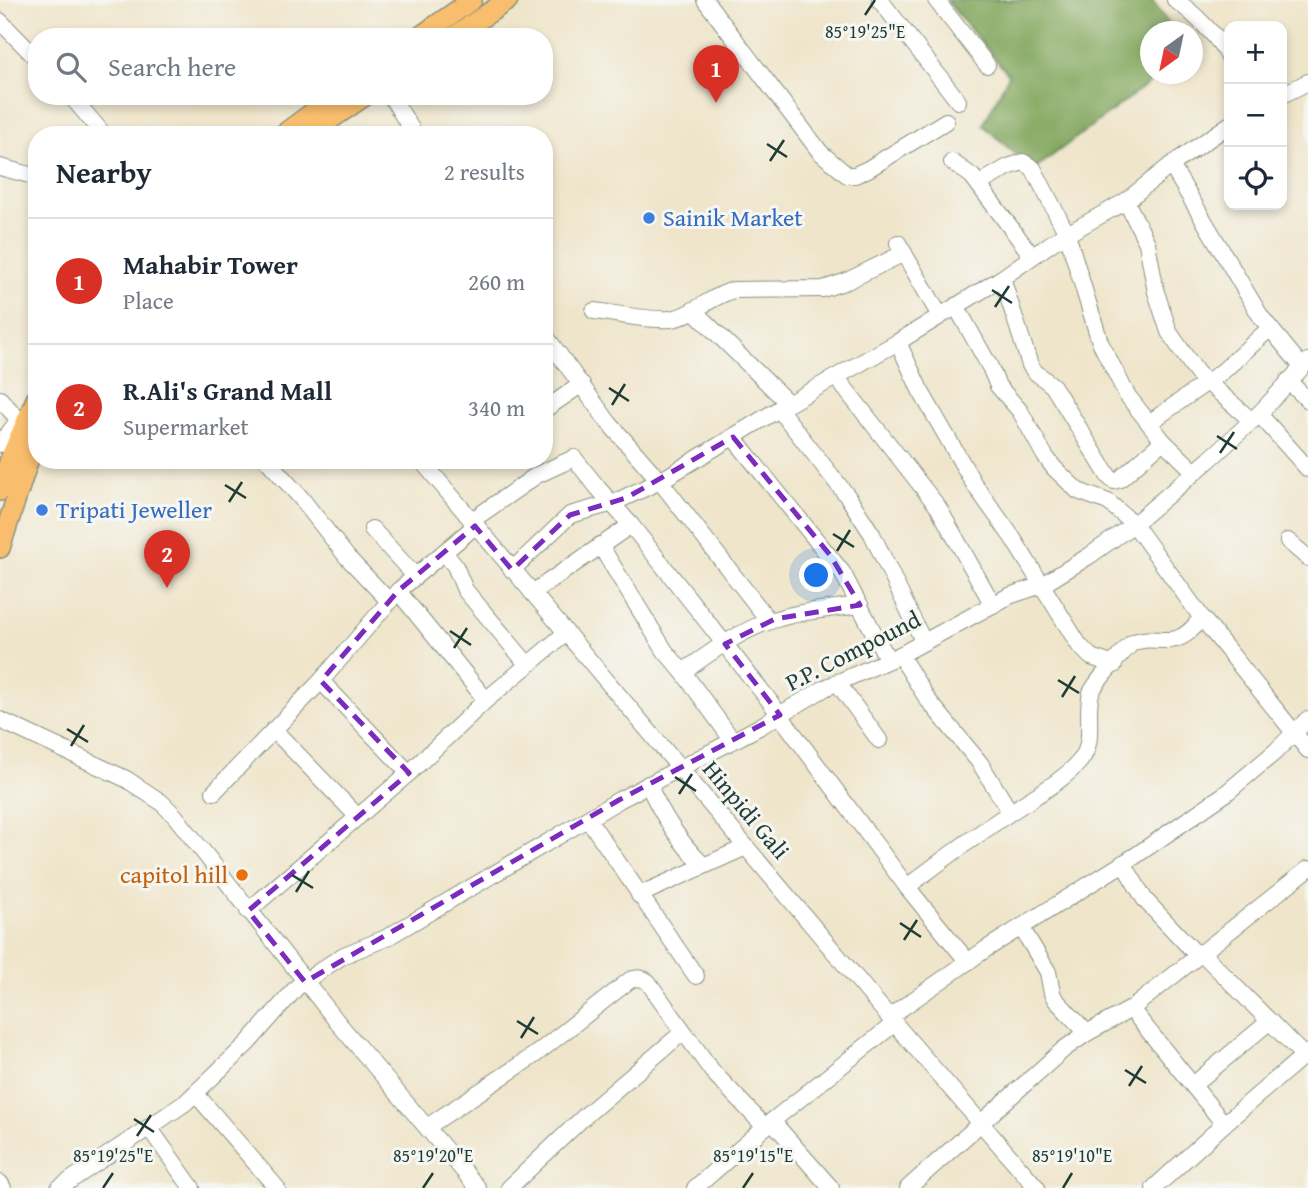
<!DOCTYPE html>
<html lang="en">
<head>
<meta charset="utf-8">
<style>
	body { margin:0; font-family:"Gentium Book Plus",serif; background:#f2f2f3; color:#1f2937 }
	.controls { position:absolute; right:21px; top:21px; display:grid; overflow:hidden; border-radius:14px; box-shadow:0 4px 10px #0003 }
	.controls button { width:63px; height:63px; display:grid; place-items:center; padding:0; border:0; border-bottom:2px solid #e0e1e3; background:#fff; color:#1f2937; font:35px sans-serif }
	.compass { position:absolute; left:1140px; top:21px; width:63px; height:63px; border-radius:50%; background:#fff; box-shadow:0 4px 10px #0003; rotate:213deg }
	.you { position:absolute; left:817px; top:576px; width:24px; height:24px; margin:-18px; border:5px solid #fff; border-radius:50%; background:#1a73e8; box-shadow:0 0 0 10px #1a73e833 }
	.badge { display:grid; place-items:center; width:46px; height:46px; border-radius:50%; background:#d93025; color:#fff; font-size:23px; font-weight:700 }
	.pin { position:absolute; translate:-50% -58px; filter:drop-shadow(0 2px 4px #0008) }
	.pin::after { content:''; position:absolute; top:37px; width:24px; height:21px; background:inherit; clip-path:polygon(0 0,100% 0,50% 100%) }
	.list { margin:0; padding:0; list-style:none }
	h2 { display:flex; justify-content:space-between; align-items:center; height:91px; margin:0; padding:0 28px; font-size:30px }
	h2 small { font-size:23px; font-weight:400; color:#747a83 }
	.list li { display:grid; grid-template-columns:46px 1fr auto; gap:21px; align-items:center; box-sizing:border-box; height:126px; padding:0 28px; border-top:2px solid #e0e1e3 }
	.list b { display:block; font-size:26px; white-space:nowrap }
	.list p { margin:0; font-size:23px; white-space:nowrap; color:#747a83 }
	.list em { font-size:23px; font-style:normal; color:#747a83 }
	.icon { flex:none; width:38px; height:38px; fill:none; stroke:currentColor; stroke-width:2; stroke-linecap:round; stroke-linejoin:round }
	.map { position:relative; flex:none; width:1308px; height:1188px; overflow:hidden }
	.search { position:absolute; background:#fff; box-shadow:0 4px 10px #0003; left:28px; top:28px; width:525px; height:77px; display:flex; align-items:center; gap:18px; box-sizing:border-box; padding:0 24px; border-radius:28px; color:#747a83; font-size:26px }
	.panel { position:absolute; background:#fff; box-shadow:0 4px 10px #0003; left:28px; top:126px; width:525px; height:343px; border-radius:28px }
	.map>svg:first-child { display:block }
	.forest { fill:#81a65c; stroke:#507248; stroke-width:2 }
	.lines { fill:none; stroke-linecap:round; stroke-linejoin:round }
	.minor-casing { stroke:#87917f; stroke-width:18 }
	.major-casing { stroke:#87917f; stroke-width:22 }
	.minor { stroke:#fff; stroke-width:16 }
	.major { stroke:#f9be6d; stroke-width:19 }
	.marked { fill:none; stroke:#7b2cbf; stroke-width:5; stroke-dasharray:14 9; stroke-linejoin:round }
	.ticks { fill:none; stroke:#1f3d34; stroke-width:2.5 }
	.shop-dot { fill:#3f7fe0; stroke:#f6f6f2; stroke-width:2.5 }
	.food-dot { fill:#e8710a; stroke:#f6f6f2; stroke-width:2.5 }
	.labels { text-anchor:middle; stroke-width:6; stroke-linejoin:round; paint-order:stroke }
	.shop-label { font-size:24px; fill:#366cbe; stroke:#f6f6f2; text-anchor:start }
	.street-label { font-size:24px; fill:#1f3d34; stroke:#f6f6f2 }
	.food-label { font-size:24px; fill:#c56008; stroke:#f6f6f2; text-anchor:end }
	.ticks-label { font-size:18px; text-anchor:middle; fill:#1f3d34; stroke:#f6f6f2; stroke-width:6; stroke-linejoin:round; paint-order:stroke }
</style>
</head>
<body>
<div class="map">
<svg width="1308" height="1188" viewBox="0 0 1308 1188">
	<rect width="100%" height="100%" fill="#f6f6f2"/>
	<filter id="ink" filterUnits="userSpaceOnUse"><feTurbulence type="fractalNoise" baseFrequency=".0143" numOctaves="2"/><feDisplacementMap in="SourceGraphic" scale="14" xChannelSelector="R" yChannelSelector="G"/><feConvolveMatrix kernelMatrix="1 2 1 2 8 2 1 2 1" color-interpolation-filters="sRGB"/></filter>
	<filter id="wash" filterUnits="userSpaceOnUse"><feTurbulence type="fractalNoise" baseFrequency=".00686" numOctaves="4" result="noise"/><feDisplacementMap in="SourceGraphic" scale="28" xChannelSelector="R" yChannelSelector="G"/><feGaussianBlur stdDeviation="1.57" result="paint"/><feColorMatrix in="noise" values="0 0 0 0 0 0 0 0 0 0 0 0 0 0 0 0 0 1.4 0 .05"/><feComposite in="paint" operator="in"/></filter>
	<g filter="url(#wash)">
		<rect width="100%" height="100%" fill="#efe5ca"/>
		<polygon class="forest" points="946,0 1117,0 1121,5 1127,0 1152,0 1175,31 1150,32 1150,74 1161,74 1033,170 983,125 1009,75"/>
	</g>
	<g filter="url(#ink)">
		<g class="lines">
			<defs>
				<g id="minor">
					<polyline points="705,0 820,152 847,175 855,175 868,169 946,121"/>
					<polyline points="880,0 958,101"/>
					<polyline points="936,0 987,65"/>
					<path d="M1175,0c18,12 45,39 54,57"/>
					<polyline points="0,21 37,59"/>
					<polyline points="1282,95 1308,82"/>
					<polyline points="71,96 104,135"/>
					<polyline points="391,96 415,135"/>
					<polyline points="952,162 972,176 1032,256"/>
					<polyline points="1171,165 1261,317 1302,367"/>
					<polyline points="0,167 37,177"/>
					<polyline points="979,184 1008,167 1023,162 1033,168 1067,234 1100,342 1127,395 1163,441 1195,472"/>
					<polyline points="1126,201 1147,243 1156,292 1169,332 1197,373 1252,421"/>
					<polyline points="898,243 940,316"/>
					<polyline points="1002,278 1030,365 1034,371 1053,386 1109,477 1114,481 1120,479 1163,441"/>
					<polyline points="956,306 990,367 998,386 1020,411 1045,456 1054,468 1078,491 1108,502 1134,524 1202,618 1308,750"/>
					<polyline points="693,310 788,403"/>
					<path d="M594,311c20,2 65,12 82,7 21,-6 37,-23 58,-28l89,-1 24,-8 57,-28"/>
					<polyline points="544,334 609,423 660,481 769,621"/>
					<polyline points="898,342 920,390 974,484 1012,537 1079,645 1091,657 1114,665"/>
					<polyline points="836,377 938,507 993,605"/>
					<polyline points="1288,381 1308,400"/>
					<polyline points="0,399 19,420"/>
					<polyline points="779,409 848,497 872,534 923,641"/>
					<polyline points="544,410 582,384"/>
					<polyline points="1259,414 1308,469"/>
					<polyline points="1149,423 1223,371 1269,329"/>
					<polyline points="733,437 842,572 888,660"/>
					<polyline points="0,444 19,420 28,417"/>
					<polyline points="267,460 301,498 347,557 389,601"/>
					<polyline points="421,460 889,1017 1037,1188"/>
					<polyline points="471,521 537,475 574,458 598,488 631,525 768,699 907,887 968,962"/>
					<polyline points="372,529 415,576"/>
					<polyline points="1288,541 1308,558"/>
					<polyline points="600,545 665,651 683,672 733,741"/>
					<polyline points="444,552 455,566 465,590 528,665"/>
					<polyline points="512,570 570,515 613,503 660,481 779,409 898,342 1002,278 1053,242 1126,201 1171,165 1229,125"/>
					<polyline points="398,591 486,700"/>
					<polyline points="532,593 631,525"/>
					<polyline points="900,655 928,700 980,763 1010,812"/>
					<path d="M683,672c28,-20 58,-42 90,-52 28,-9 58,-11 87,-15"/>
					<polyline points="321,681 409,773"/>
					<polyline points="837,682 879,740"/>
					<polyline points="0,720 126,779 161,802 175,816 339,1024 478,1188"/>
					<polyline points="274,730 358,817"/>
					<path d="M648,784c14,31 30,57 55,81"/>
					<polyline points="214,792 321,681 398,591 475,526"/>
					<polyline points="588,819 696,976"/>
					<polyline points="1123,863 1145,900 1197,955"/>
					<path d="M907,887c34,-26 68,-51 104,-75 23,-16 51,-30 69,-51 16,-19 5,-46 11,-68 3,-9 32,-41 40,-49 15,-9 29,-1 45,-5 11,-3 19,-13 26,-21"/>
					<polyline points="639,895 746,847"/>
					<polyline points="248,911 409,773 486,700 566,633"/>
					<polyline points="1021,927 1048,972 1052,993 1055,999 1087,1033"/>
					<polyline points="1201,952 1303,1055"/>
					<polyline points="1131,1009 1224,1124"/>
					<polyline points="889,1017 986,949 1135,856 1225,794 1275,752 1308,719"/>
					<polyline points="1193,1085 1270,1021"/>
					<polyline points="196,1094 277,1188"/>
					<polyline points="772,1121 831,1188"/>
					<path d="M427,1127l109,-73 94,-74c8,-2 12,-3 18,2l64,89 53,56"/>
					<polyline points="150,1129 192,1188"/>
					<polyline points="0,1183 3,1188"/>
					<polyline points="59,1188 185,1103 248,1043 297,987 327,966 344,955 386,938 619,800 759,727 825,688 900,655 1009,596 1042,585 1089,556 1134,524 1209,460 1259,414 1308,361"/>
					<polyline points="509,1188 586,1115 683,1032"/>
					<polyline points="695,1188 772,1121 895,1023"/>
					<polyline points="908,1188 1064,1049 1087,1033 1131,1009 1308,869"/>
					<polyline points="1154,1188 1224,1124 1308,1052"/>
				</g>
				<g id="major">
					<polyline points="419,37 472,0"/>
					<polyline points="453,37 508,0"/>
					<polyline points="282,135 335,96"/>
					<polyline points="308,135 365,96"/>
					<polyline points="0,491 10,459 37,397"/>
					<polyline points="0,548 37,434"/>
				</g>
			</defs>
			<use href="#minor" class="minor-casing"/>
			<use href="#major" class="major-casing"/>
			<use href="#minor" class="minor"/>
			<use href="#major" class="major"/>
		</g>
	</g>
	<path class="marked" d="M733,437l97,118 30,50 -85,14 -50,25 55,71 -161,85 -314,182 -57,-71 161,-138 -88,-92 77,-90 77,-65 37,44 58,-55 56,-17z"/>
	<path class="ticks" d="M865,15l10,-15M767,144l20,13M770,161l14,-21M992,290l20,13M995,307l14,-21M609,388l20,13M612,405l13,-21M1217,436l20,13M1220,453l14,-21M225,485l21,13M229,502l13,-20M833,534l21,13M837,551l13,-21M450,631l21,14M454,648l13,-20M1058,680l21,13M1062,697l13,-21M67,729l21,13M71,746l13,-21M675,777l21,14M679,794l13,-20M292,875l21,13M296,892l13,-21M900,923l21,14M904,940l13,-20M517,1021l21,13M521,1038l13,-21M1125,1070l21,13M1129,1086l13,-20M134,1119l20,13M137,1136l14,-21M103,1188l10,-15M423,1188l10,-15M743,1188l10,-15M1063,1188l9,-15"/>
	<g class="shop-dot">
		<circle cx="649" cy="218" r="7"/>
		<circle cx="42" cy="510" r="7"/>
	</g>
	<circle class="food-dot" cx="242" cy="875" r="7"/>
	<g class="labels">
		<g class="shop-label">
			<text x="663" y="226">Sainik Market</text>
			<text x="56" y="518">Tripati Jeweller</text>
		</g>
		<g class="street-label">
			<text transform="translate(853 651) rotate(-27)" y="8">P.P. Compound</text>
			<text transform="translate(746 810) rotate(50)" y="8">Hinpidi Gali</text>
		</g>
		<g class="food-label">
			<text x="228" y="883">capitol hill</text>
		</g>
	</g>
	<g class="ticks-label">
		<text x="865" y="38">85°19'25"E</text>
		<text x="113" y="1162">85°19'25"E</text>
		<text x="433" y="1162">85°19'20"E</text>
		<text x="753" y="1162">85°19'15"E</text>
		<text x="1072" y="1162">85°19'10"E</text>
	</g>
</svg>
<div class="controls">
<button>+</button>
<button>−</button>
<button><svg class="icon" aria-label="locate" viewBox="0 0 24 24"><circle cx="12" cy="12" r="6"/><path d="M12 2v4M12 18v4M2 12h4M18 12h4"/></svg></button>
</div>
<svg class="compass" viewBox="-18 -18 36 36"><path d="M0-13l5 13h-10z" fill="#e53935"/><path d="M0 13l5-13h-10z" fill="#747a83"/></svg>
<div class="you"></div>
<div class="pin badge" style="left:716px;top:103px">1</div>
<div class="pin badge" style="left:167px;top:588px">2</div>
<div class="search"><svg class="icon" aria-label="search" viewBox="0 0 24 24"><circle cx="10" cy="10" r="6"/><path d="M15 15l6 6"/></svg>Search here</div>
<section class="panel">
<h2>Nearby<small>2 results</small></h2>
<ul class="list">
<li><span class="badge">1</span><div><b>Mahabir Tower</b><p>Place</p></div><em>260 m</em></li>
<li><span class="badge">2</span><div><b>R.Ali's Grand Mall</b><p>Supermarket</p></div><em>340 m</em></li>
</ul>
</section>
</div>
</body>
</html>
